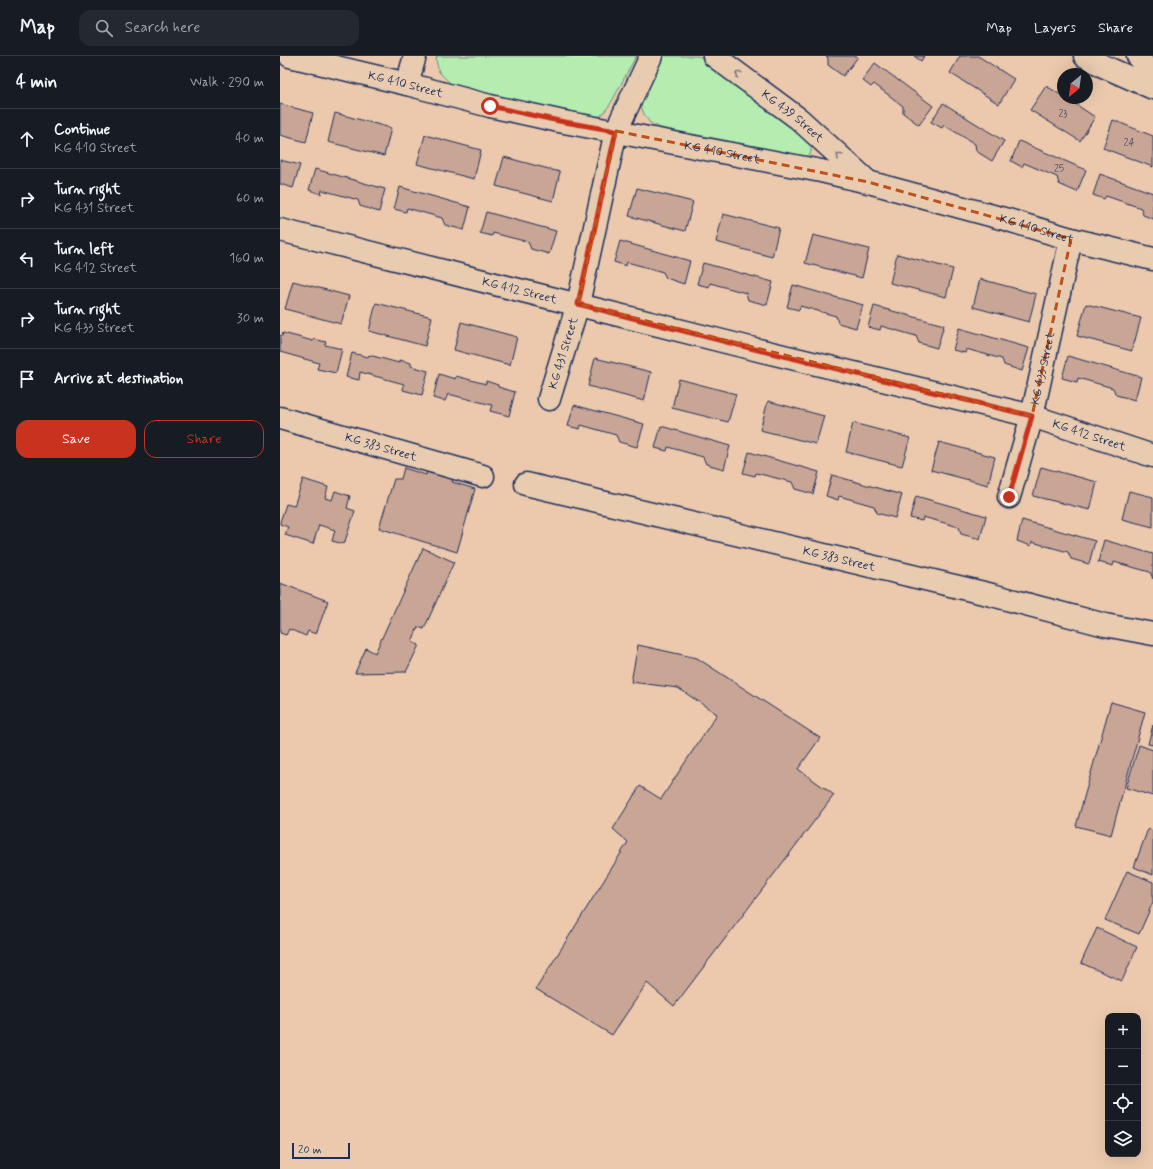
<!DOCTYPE html>
<html lang="en">
<head>
<meta charset="utf-8">
<style>
	body { margin:0; font-family:Mynerve,sans-serif; background:#242831; color:#f1f3f6 }
	.controls { position:absolute; right:12px; bottom:12px; display:grid; overflow:hidden; border-radius:8px; box-shadow:0 4px 16px #0002 }
	.controls button { width:36px; height:36px; display:grid; place-items:center; padding:0; border:0; border-bottom:1px solid #363941; background:#171b24; color:#f1f3f6; font:20px sans-serif }
	.compass { position:absolute; left:777px; top:12px; width:36px; height:36px; border-radius:50%; background:#171b24; box-shadow:0 4px 16px #0002; rotate:209deg }
	.scale { position:absolute; left:12px; bottom:10px; width:58px; box-sizing:border-box; padding-left:4px; border:2px solid #1b2f5e; border-top:0; font-size:11px; line-height:14px; white-space:nowrap; color:#1b2f5e; -webkit-text-stroke:3px #e9ccb0; paint-order:stroke }
	.stop { position:absolute; width:12px; height:12px; margin:-9px; border:3px solid #c8321e; border-radius:50%; background:#fff }
	.stop.end { background:#c8321e; border-color:#fff; box-shadow:0 1px 4px #0008 }
	.list { margin:0; padding:0; list-style:none }
	h2 { display:flex; justify-content:space-between; align-items:center; height:52px; margin:0; padding:0 16px; font-size:17px }
	h2 small { font-size:13px; font-weight:400; color:#9ea1a6 }
	.list li { display:grid; grid-template-columns:26px 1fr auto; gap:12px; align-items:center; box-sizing:border-box; height:60px; padding:0 16px; border-top:1px solid #363941 }
	.list b { display:block; font-size:15px; white-space:nowrap }
	.list p { margin:0; font-size:13px; white-space:nowrap; color:#9ea1a6 }
	.list em { font-size:13px; font-style:normal; color:#9ea1a6 }
	.actions { display:flex; gap:8px; padding:12px 16px }
	.actions a { flex:1; padding:9px 0; border:1px solid #c8321e; border-radius:12px; text-align:center; font-size:14px; color:#c8321e }
	.actions .main { background:#c8321e; color:#fff }
	.icon { flex:none; width:22px; height:22px; fill:none; stroke:currentColor; stroke-width:2; stroke-linecap:round; stroke-linejoin:round }
	.map { position:relative; flex:none; width:873px; height:1113px; overflow:hidden }
	header { display:flex; align-items:center; gap:24px; box-sizing:border-box; height:56px; padding:0 20px; background:#171b24; border-bottom:1px solid #363941 }
	header strong { font-size:19px }
	nav { display:flex; gap:22px; margin-inline-start:auto; font-size:14px }
	.search { width:280px; height:36px; background:#242831; display:flex; align-items:center; gap:10px; box-sizing:border-box; padding:0 14px; border-radius:12px; color:#9ea1a6; font-size:15px }
	main { display:flex }
	aside { flex:1; background:#171b24 }
	.map>svg:first-child { display:block }
	.green { fill:#b5ecaf; stroke:#688e86 }
	.building { fill:#c9a595; stroke:#1b2f5e }
	.lines { fill:none; stroke-linecap:round; stroke-linejoin:round }
	.street-casing { stroke:#1b2f5e; stroke-width:25 }
	.secondary-casing { stroke:#1b2f5e; stroke-width:25 }
	.street { stroke:#e9ccb0; stroke-width:22 }
	.secondary { stroke:#e9ccb0; stroke-width:22 }
	.oneway { stroke:#787683 }
	.route { stroke:#c8321e; stroke-width:5 }
	.marked { fill:none; stroke:#bf511c; stroke-width:3; stroke-dasharray:8 5; stroke-linejoin:round }
	.labels { text-anchor:middle; stroke-width:3; stroke-linejoin:round; paint-order:stroke }
	.number-label { font-size:10px; fill:#464c6c }
	.street-label { font-size:12px; fill:#1b2f5e; stroke:#e9ccb0 }
</style>
</head>
<body>
<header>
<strong>Map</strong>
<div class="search"><svg class="icon" aria-label="search" viewBox="0 0 24 24"><circle cx="10" cy="10" r="6"/><path d="M15 15l6 6"/></svg>Search here</div>
<nav><a>Map</a><a>Layers</a><a>Share</a></nav>
</header>
<main>
<aside>
<h2>4 min<small>Walk · 290 m</small></h2>
<ul class="list">
<li><svg class="icon" aria-label="ahead" viewBox="0 0 24 24"><path d="M12 20V5M6 11l6-6 6 6"/></svg><div><b>Continue</b><p>KG 410 Street</p></div><em>40 m</em></li>
<li><svg class="icon" aria-label="right" viewBox="0 0 24 24"><path d="M7 20v-9h11M14 6l5 5-5 5"/></svg><div><b>Turn right</b><p>KG 431 Street</p></div><em>60 m</em></li>
<li><svg class="icon" aria-label="left" viewBox="0 0 24 24"><path d="M17 20v-9H6M10 6l-5 5 5 5"/></svg><div><b>Turn left</b><p>KG 412 Street</p></div><em>160 m</em></li>
<li><svg class="icon" aria-label="right" viewBox="0 0 24 24"><path d="M7 20v-9h11M14 6l5 5-5 5"/></svg><div><b>Turn right</b><p>KG 433 Street</p></div><em>30 m</em></li>
<li><svg class="icon" aria-label="arrive" viewBox="0 0 24 24"><path d="M6 21V4h12l-3 4 3 4H6"/></svg><div><b>Arrive at destination</b></div></li>
</ul>
<div class="actions"><a class="main">Save</a><a>Share</a></div>
</aside>
<div class="map">
<svg width="873" height="1113" viewBox="0 0 873 1113">
	<rect width="100%" height="100%" fill="#ecc9ac"/>
	<filter id="ink" filterUnits="userSpaceOnUse"><feTurbulence type="fractalNoise" baseFrequency=".025" numOctaves="2"/><feDisplacementMap in="SourceGraphic" scale="8" xChannelSelector="R" yChannelSelector="G"/><feConvolveMatrix kernelMatrix="1 2 1 2 8 2 1 2 1" color-interpolation-filters="sRGB"/></filter>
	<g filter="url(#ink)">
		<g class="green">
			<polygon points="157,0 356,0 331,47 322,59 309,66 176,33 159,16 156,4"/>
			<path d="M383,0h34l13,3 101,82c0,12 2,14 -10,19l-117,-23 -22,-8 -13,-7 -6,-10 -3,-11 12,-33z"/>
		</g>
		<g class="building">
			<polygon points="546,0 576,0 578,1 563,20 548,9 548,2"/>
			<polygon points="634,0 644,0 641,5"/>
			<polygon points="680,0 698,0 734,23 719,48 670,17"/>
			<polygon points="595,7 653,50 639,69 623,57 623,50 594,28 591,31 582,24"/>
			<polygon points="766,30 783,40 783,42 786,42 815,61 800,85 750,54"/>
			<polygon points="663,47 724,85 712,105 696,95 695,88 664,69 662,72 651,66"/>
			<polygon points="0,48 33,57 26,86 0,79"/>
			<polygon points="55,57 111,72 104,100 48,86"/>
			<polygon points="833,64 873,80 873,111 823,92"/>
			<polygon points="145,79 201,94 194,123 137,108"/>
			<polygon points="739,85 806,114 797,136 779,128 777,121 744,107 742,111 731,105"/>
			<polygon points="224,101 280,116 273,145 216,130"/>
			<polygon points="0,104 20,109 13,132 0,128"/>
			<polygon points="35,113 105,133 99,156 80,150 78,144 42,134 41,138 29,134"/>
			<polygon points="820,118 873,137 873,163 863,159 861,152 826,140 824,143 813,139"/>
			<polygon points="120,131 190,151 184,174 165,169 162,162 127,152 126,156 114,153"/>
			<polygon points="357,132 413,146 405,175 349,160"/>
			<polygon points="206,156 276,175 269,198 251,193 248,186 213,177 212,180 200,177"/>
			<polygon points="443,158 499,172 492,201 436,186"/>
			<polygon points="533,179 589,193 582,222 525,207"/>
			<polygon points="340,185 410,205 404,228 386,222 383,216 347,206 346,210 334,206"/>
			<polygon points="617,198 673,213 666,241 610,227"/>
			<polygon points="423,207 493,226 487,249 468,244 466,237 430,227 429,231 417,228"/>
			<polygon points="700,223 756,238 749,266 693,251"/>
			<polygon points="13,225 69,240 61,268 5,253"/>
			<polygon points="513,229 583,249 576,272 558,267 556,260 520,250 519,254 507,251"/>
			<polygon points="96,247 152,261 145,290 89,275"/>
			<polygon points="806,248 861,262 852,295 797,280"/>
			<polygon points="594,250 664,269 657,292 639,287 636,280 601,270 600,274 588,271"/>
			<polygon points="181,266 237,281 230,309 174,294"/>
			<polygon points="679,272 749,292 742,315 724,309 722,303 686,293 685,297 673,294"/>
			<polygon points="3,277 33,285 34,283 46,286 45,289 62,293 56,317 37,313 39,307 0,296 0,279 2,280"/>
			<polygon points="72,297 88,301 89,299 119,307 119,304 131,307 131,310 148,315 142,339 123,334 124,328 80,316 79,324 66,321"/>
			<polygon points="788,300 861,321 855,344 836,339 833,332 798,322 797,326 782,322"/>
			<polygon points="315,302 371,316 364,345 308,330"/>
			<polygon points="159,318 175,323 176,320 206,328 206,325 218,329 218,331 235,336 229,360 210,355 212,349 168,338 165,345 153,342"/>
			<polygon points="399,323 456,338 448,366 392,352"/>
			<polygon points="488,345 544,360 536,388 480,374"/>
			<polygon points="294,349 364,368 357,391 339,386 336,379 301,369 300,373 288,370"/>
			<polygon points="573,367 630,382 622,410 566,396"/>
			<polygon points="381,370 450,390 444,413 426,408 423,401 388,391 387,395 375,392"/>
			<polygon points="659,386 715,401 708,429 651,414"/>
			<polygon points="469,396 539,416 533,438 515,433 512,426 476,417 475,420 463,417"/>
			<polygon points="761,411 817,426 810,454 753,440"/>
			<polygon points="124,412 146,419 148,412 174,420 172,426 195,433 177,496 99,472 114,423 121,423"/>
			<polygon points="552,419 622,439 615,462 597,457 594,450 559,440 558,444 546,440"/>
			<polygon points="23,423 48,431 45,442 52,444 55,435 70,440 67,452 75,455 64,488 52,485 55,474 39,469 33,488 5,479 8,471 0,468 0,466 6,448 14,450"/>
			<polygon points="849,435 873,441 873,471 842,463"/>
			<polygon points="636,440 706,460 700,483 681,478 679,471 643,461 642,465 630,462"/>
			<polygon points="742,464 815,485 809,508 791,503 788,496 752,486 751,490 737,485"/>
			<polygon points="824,484 873,498 873,523 870,516 834,506 833,510 818,506"/>
			<polygon points="143,492 174,506 144,573 138,571 132,586 139,589 126,616 75,617 86,592 95,597"/>
			<polygon points="0,527 48,545 36,578 28,575 26,580 9,573 6,579 0,577"/>
			<polygon points="358,589 417,602 540,682 518,713 554,739 394,950 367,927 332,979 256,933 348,786 333,773 360,730 381,743 437,658 398,632 351,626"/>
			<polygon points="831,646 865,656 831,779 796,770"/>
			<polygon points="873,669 873,689 868,688"/>
			<polygon points="859,689 873,694 873,740 846,732"/>
			<polygon points="868,773 873,775 873,819 854,811"/>
			<polygon points="847,815 873,826 873,846 859,878 825,864"/>
			<polygon points="817,872 857,891 842,925 801,907"/>
		</g>
		<g class="lines">
			<defs>
				<g id="street">
					<path id="s1" d="M10,0l117,28 83,22 69,15 262,50 47,11 140,38 63,19 82,20"/>
					<path id="s2" d="M434,0l85,63 68,62"/>
					<polyline points="805,0 823,10 873,32"/>
					<polyline points="127,28 135,0"/>
					<path id="s3" d="M0,174l470,118 282,68 121,40"/>
					<path id="s4" d="M269,343l29,-95 38,-173 35,-75"/>
					<path id="s5" d="M0,362l203,58"/>
					<path id="s6" d="M246,428l466,111 113,30 48,9"/>
					<path id="s7" d="M729,441l23,-81 39,-177"/>
				</g>
				<polyline id="secondary" points="858,0 873,23"/>
			</defs>
			<use href="#street" class="street-casing"/>
			<use href="#secondary" class="secondary-casing"/>
			<use href="#street" class="street"/>
			<use href="#secondary" class="secondary"/>
		</g>
		<defs><path id="oneway-chevron" d="M-2-3.5L2.5 0L-2 3.5" fill="none" stroke-width="1.6" stroke-linecap="round" stroke-linejoin="round"/></defs>
		<g class="oneway">
			<use href="#oneway-chevron" transform="translate(458 18) rotate(-144)"/>
			<use href="#oneway-chevron" transform="translate(559 100) rotate(-137)"/>
		</g>
	</g>
	<g class="lines" filter="url(#ink)">
		<polyline class="route" points="210,50 279,65 336,75 298,248 470,292 752,360 729,441"/>
	</g>
	<path class="marked" d="M336,75l252,51 203,57 -39,177 -454,-112z"/>
	<g class="labels">
		<g class="number-label">
			<text x="783" y="61">23</text>
			<text x="849" y="90">24</text>
			<text x="779" y="116">25</text>
		</g>
		<g class="street-label">
			<text dy="4" stroke="none"><textPath href="#s1" startOffset="119">KG 410 Street</textPath></text>
			<text dy="4" stroke="none"><textPath href="#s2" startOffset="99">KG 439 Street</textPath></text>
			<text dy="4" stroke="none"><textPath href="#s1" startOffset="443">KG 410 Street</textPath></text>
			<text dy="4" stroke="none"><textPath href="#s1" startOffset="767">KG 410 Street</textPath></text>
			<text dy="4" stroke="none"><textPath href="#s3" startOffset="247">KG 412 Street</textPath></text>
			<text dy="4" stroke="none"><textPath href="#s4" startOffset="48">KG 431 Street</textPath></text>
			<text dy="4" stroke="none"><textPath href="#s7" startOffset="133">KG 433 Street</textPath></text>
			<text dy="4" stroke="none"><textPath href="#s3" startOffset="835">KG 412 Street</textPath></text>
			<text dy="4" stroke="none"><textPath href="#s5" startOffset="105">KG 383 Street</textPath></text>
			<text dy="4" stroke="none"><textPath href="#s6" startOffset="322">KG 383 Street</textPath></text>
		</g>
	</g>
</svg>
<div class="controls">
<button>+</button>
<button>−</button>
<button><svg class="icon" aria-label="locate" viewBox="0 0 24 24"><circle cx="12" cy="12" r="6"/><path d="M12 2v4M12 18v4M2 12h4M18 12h4"/></svg></button>
<button><svg class="icon" aria-label="layers" viewBox="0 0 24 24"><path d="M12 4l9 5-9 5-9-5zM3 14l9 5 9-5"/></svg></button>
</div>
<svg class="compass" viewBox="-18 -18 36 36"><path d="M0-13l5 13h-10z" fill="#e53935"/><path d="M0 13l5-13h-10z" fill="#9ea1a6"/></svg>
<div class="scale">20 m</div>
<div class="stop" style="left:210px;top:50px"></div>
<div class="stop end" style="left:729px;top:441px"></div>
</div>
</main>
</body>
</html>
